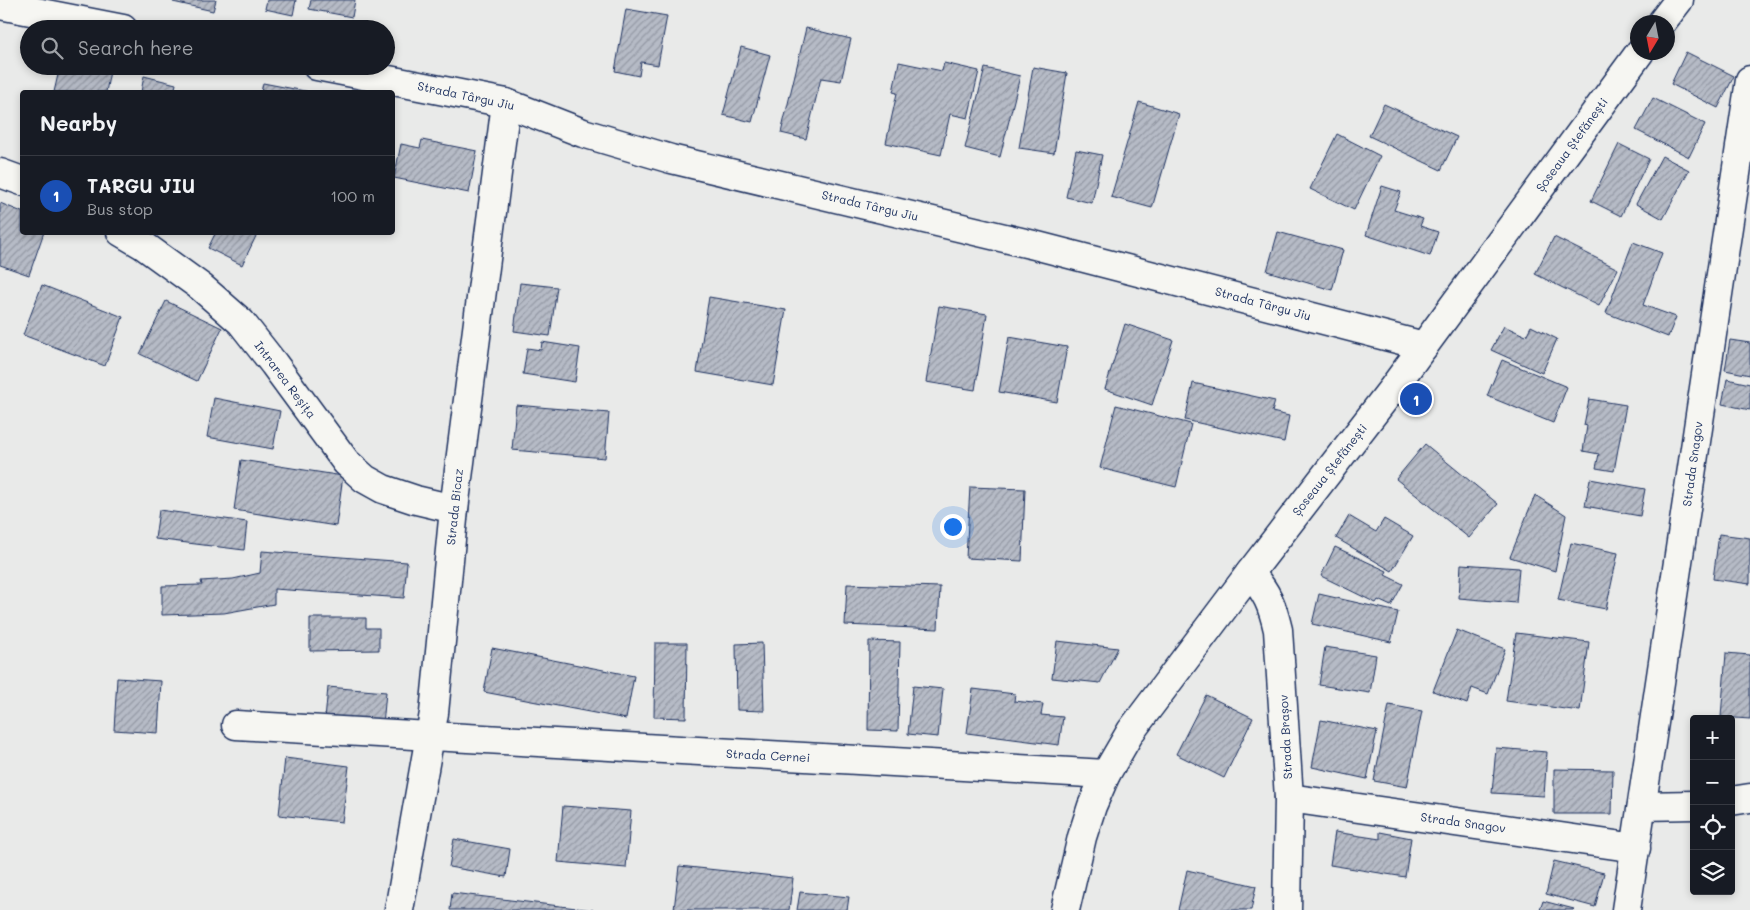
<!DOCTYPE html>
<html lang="en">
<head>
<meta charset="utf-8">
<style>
	body { margin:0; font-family:Mali,sans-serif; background:#242831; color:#f1f3f6 }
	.controls { position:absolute; right:15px; bottom:15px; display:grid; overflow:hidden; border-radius:5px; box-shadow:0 2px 8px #0003 }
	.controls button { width:45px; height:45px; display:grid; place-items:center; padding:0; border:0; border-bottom:1px solid #363941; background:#171b24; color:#f1f3f6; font:25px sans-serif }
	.compass { position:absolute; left:1630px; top:15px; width:45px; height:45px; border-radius:50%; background:#171b24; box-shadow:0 2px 8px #0003; rotate:190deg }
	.you { position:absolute; left:952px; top:526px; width:18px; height:18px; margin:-12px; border:4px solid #fff; border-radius:50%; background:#1a73e8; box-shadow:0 0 0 8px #1a73e833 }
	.badge { display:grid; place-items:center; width:32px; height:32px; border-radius:50%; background:#2563eb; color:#fff; font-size:16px; font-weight:700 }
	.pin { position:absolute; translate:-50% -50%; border:2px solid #fff; box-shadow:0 1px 5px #0006 }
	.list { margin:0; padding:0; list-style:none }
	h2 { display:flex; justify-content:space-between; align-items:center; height:65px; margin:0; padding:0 20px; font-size:21px }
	h2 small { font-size:16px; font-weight:400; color:#9ea1a6 }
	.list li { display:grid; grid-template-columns:32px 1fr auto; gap:15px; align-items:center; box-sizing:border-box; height:80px; padding:0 20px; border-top:1px solid #363941 }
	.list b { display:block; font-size:19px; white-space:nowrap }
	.list p { margin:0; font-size:16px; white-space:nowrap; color:#9ea1a6 }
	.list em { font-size:16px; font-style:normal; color:#9ea1a6 }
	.icon { flex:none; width:28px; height:28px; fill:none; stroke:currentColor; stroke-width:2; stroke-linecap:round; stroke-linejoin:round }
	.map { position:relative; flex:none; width:1750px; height:910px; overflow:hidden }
	.search { position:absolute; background:#171b24; box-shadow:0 2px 8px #0003; left:20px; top:20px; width:375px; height:55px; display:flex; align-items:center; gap:12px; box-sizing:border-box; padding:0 18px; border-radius:28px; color:#9ea1a6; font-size:19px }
	.panel { position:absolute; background:#171b24; box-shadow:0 2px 8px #0003; left:20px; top:90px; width:375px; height:145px; border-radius:5px }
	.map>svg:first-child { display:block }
	.building { fill:url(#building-hatch); stroke:#1b2f5e }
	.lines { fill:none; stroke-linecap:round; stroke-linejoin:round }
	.minor-casing { stroke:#1b2f5e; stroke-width:31 }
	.major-casing { stroke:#1b2f5e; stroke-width:31 }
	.minor { stroke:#f6f6f2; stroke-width:28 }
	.major { stroke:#f6f6f2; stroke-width:28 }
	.labels { text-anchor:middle; stroke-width:4; stroke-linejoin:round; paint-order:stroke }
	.street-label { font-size:12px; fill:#1b2f5e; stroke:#f6f6f2 }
</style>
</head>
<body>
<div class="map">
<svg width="1750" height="910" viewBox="0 0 1750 910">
	<defs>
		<pattern id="building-hatch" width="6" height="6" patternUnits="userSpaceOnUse" patternTransform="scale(1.25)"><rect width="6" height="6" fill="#b6bbc6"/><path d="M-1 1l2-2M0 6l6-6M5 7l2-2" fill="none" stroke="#9398a4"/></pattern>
	</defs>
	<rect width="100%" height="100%" fill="#e9eae9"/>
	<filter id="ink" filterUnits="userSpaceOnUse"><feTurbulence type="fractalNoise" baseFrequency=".02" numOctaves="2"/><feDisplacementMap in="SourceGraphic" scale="10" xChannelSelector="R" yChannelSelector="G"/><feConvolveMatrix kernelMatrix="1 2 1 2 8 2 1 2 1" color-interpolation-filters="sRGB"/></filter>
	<g filter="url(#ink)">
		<g class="building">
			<polygon points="174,0 216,0 213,11 173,2"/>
			<polygon points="267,0 296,0 293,15 265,9"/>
			<polygon points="311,0 355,0 352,17 309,9"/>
			<polygon points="626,9 667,16 658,65 641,62 639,76 615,71"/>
			<polygon points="806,28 851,39 841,81 821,78 806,139 781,133"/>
			<polygon points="741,47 770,55 752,122 723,115"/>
			<polygon points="1686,52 1734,76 1718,108 1671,84"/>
			<polygon points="899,62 942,71 944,63 979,71 968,118 950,114 941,155 886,143 897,93 893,92"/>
			<polygon points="60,66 111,66 106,92 54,92"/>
			<polygon points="1033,67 1067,73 1054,153 1019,148"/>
			<polygon points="985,68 1020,76 1000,157 965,148"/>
			<polygon points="144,76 176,84 174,92 141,92"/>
			<polygon points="263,83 310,92 261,92"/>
			<polygon points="1653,98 1705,124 1689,157 1636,130"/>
			<polygon points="1139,102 1179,114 1152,208 1111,197"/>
			<polygon points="1384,104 1457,137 1441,170 1369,136"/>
			<polygon points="1337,134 1380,156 1354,210 1310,189"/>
			<polygon points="422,140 477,151 469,193 394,178 401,144 420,148"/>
			<polygon points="1619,144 1649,159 1621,216 1591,201"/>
			<polygon points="1076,150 1102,155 1092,203 1066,197"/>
			<polygon points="1662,156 1689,170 1663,219 1636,204"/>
			<polygon points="1382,186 1401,192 1394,210 1423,219 1420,226 1438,232 1430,256 1366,235"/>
			<polygon points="0,203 22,212 22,232 44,232 29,275 0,265"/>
			<polygon points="216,232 258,232 242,265 208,248"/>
			<polygon points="1278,232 1343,250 1332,290 1267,271"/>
			<polygon points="1554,237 1618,269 1599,306 1535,274"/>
			<polygon points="1633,242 1662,253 1643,305 1676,317 1668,337 1606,313"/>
			<polygon points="520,283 557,287 550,336 514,331"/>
			<polygon points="42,285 123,317 105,366 23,335"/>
			<polygon points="709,297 786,310 773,385 697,372"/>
			<polygon points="166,301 222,328 197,381 140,354"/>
			<polygon points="939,306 987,314 975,390 926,382"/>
			<polygon points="1125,324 1173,340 1152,405 1105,389"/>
			<polygon points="1504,326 1526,336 1531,326 1557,339 1542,373 1491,350"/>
			<polygon points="1009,337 1067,347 1057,402 999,392"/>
			<polygon points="1730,340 1750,343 1750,375 1725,370"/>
			<polygon points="542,342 580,348 575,382 523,374 527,348 541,350"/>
			<polygon points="1502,360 1567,387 1553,423 1487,396"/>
			<polygon points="1727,379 1750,384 1750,410 1722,404"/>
			<polygon points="1193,383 1275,401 1272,412 1289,416 1284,442 1185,420"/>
			<polygon points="214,398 280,411 273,449 207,437"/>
			<polygon points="1589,399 1626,405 1614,471 1596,468 1599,454 1583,451 1587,426 1584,425"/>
			<polygon points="516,405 609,413 605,458 512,450"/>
			<polygon points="1116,405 1191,424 1176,487 1100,468"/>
			<polygon points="1425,444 1498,504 1469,538 1396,479"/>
			<polygon points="241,460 343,476 336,526 234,510"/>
			<polygon points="1590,479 1645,489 1640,516 1585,506"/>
			<polygon points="970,487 1025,489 1022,561 966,558"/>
			<polygon points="1535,495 1566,515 1555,571 1510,557"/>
			<polygon points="159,510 247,522 244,550 155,539"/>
			<polygon points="1349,516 1376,532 1384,519 1413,536 1392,571 1336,538"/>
			<polygon points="1719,534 1750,538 1750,584 1713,579"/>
			<polygon points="1571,543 1618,553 1606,609 1558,600"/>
			<polygon points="1335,547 1387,571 1385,575 1403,584 1391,606 1378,600 1376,603 1321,576"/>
			<polygon points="262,551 407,562 404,598 274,589 274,604 224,613 162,615 162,586 202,585 201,581 233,579 260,573"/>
			<polygon points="1461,564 1519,568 1516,603 1459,598"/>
			<polygon points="847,584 940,587 938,629 845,625"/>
			<polygon points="1319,594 1398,612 1391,642 1312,624"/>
			<polygon points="310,618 366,618 366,628 379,628 379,650 310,651"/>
			<polygon points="1457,630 1505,649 1488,694 1472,688 1467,704 1433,691"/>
			<polygon points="1516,633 1589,642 1580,711 1506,701"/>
			<polygon points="869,641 900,642 898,731 868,730"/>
			<polygon points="1057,641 1118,648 1100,683 1052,678"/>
			<polygon points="655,643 687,643 686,718 654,717"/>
			<polygon points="762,643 764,711 737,710 736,644"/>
			<polygon points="1325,647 1376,655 1370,693 1319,685"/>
			<polygon points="492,648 634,676 626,719 484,692"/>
			<polygon points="1726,653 1750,655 1750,719 1721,717"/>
			<polygon points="117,678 161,681 158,733 114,730"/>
			<polygon points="913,686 943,689 938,737 908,734"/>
			<polygon points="328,687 386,692 383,725 325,720"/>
			<polygon points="973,689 1015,694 1014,701 1043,704 1041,715 1063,717 1059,745 967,733"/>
			<polygon points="1206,695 1253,718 1224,778 1176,754"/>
			<polygon points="1389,705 1422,711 1407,787 1374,781"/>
			<polygon points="1321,720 1377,731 1367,779 1312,767"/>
			<polygon points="1496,748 1547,752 1544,796 1492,793"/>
			<polygon points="285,758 349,766 342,822 279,815"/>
			<polygon points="1554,769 1613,770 1612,814 1554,814"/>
			<polygon points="563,806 631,811 626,868 558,862"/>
			<polygon points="1335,832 1380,839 1380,832 1411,838 1405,877 1330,865"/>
			<polygon points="454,839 510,849 506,877 449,867"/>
			<polygon points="1554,861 1604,873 1595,907 1546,894"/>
			<polygon points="679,866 793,878 789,910 674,910"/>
			<polygon points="1187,870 1256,886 1251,910 1178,910"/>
			<polygon points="800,892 849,897 847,910 797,910"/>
			<polygon points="452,893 593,910 450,910"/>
			<polygon points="1543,901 1574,909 1573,910 1540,910"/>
		</g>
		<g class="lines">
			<defs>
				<g id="minor">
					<polyline points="0,5 123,29"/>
					<polyline points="317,66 506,103 583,133 671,159 1034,245 1424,346"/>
					<polyline points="0,173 22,181"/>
					<polyline points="121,232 143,245 201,287 241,322 274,364 346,462 365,479 383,489 416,500 454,509"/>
					<path d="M1250,573c17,20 22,31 28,57l11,168 -2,112"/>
					<polyline points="236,725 1106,774"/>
					<polyline points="1289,798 1636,848"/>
					<polyline points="1731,801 1750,798"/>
					<polyline points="1642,806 1694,805"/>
					<polyline points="399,910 434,713 454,509 506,103"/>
					<polyline points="1626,910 1750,80"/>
				</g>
				<g id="major">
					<polyline points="1662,22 1679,0"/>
					<polyline points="1065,910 1082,837 1092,806 1106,774 1131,731 1250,573 1393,388 1640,52"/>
				</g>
			</defs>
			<use href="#minor" class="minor-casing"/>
			<use href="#major" class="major-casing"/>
			<use href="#minor" class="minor"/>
			<use href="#major" class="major"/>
		</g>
	</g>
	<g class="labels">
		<g class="street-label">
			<text transform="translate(466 96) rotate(12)" y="4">Strada Târgu Jiu</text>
			<text transform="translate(1572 145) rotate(-54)" y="4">Șoseaua Ștefănești</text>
			<text transform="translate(870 206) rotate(13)" y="4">Strada Târgu Jiu</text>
			<text transform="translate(1263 304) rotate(15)" y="4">Strada Târgu Jiu</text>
			<text transform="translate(285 380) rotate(53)" y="4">Intrarea Reșița</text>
			<text transform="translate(1693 464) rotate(-82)" y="4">Strada Snagov</text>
			<text transform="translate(1330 470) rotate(-52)" y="4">Șoseaua Ștefănești</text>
			<text transform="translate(455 507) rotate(-84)" y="4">Strada Bicaz</text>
			<text transform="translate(1286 737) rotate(-93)" y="4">Strada Brașov</text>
			<text transform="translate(768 756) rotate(3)" y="4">Strada Cernei</text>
			<text transform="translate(1463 823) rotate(8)" y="4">Strada Snagov</text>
		</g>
	</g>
</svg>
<div class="controls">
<button>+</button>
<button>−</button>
<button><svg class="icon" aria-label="locate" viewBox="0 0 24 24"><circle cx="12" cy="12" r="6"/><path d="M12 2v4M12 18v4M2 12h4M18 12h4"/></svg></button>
<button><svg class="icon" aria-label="layers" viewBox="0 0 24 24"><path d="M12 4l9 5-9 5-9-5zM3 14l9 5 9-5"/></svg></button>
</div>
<svg class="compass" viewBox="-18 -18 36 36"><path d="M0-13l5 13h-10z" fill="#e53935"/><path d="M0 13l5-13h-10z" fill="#9ea1a6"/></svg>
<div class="you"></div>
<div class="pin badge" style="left:1416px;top:399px;background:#1a4fb4">1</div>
<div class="search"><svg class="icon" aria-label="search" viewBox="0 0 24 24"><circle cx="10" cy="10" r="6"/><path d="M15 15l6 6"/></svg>Search here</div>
<section class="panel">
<h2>Nearby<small></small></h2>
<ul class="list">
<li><span class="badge" style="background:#1a4fb4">1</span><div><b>TARGU JIU</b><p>Bus stop</p></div><em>100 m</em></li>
</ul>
</section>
</div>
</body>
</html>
